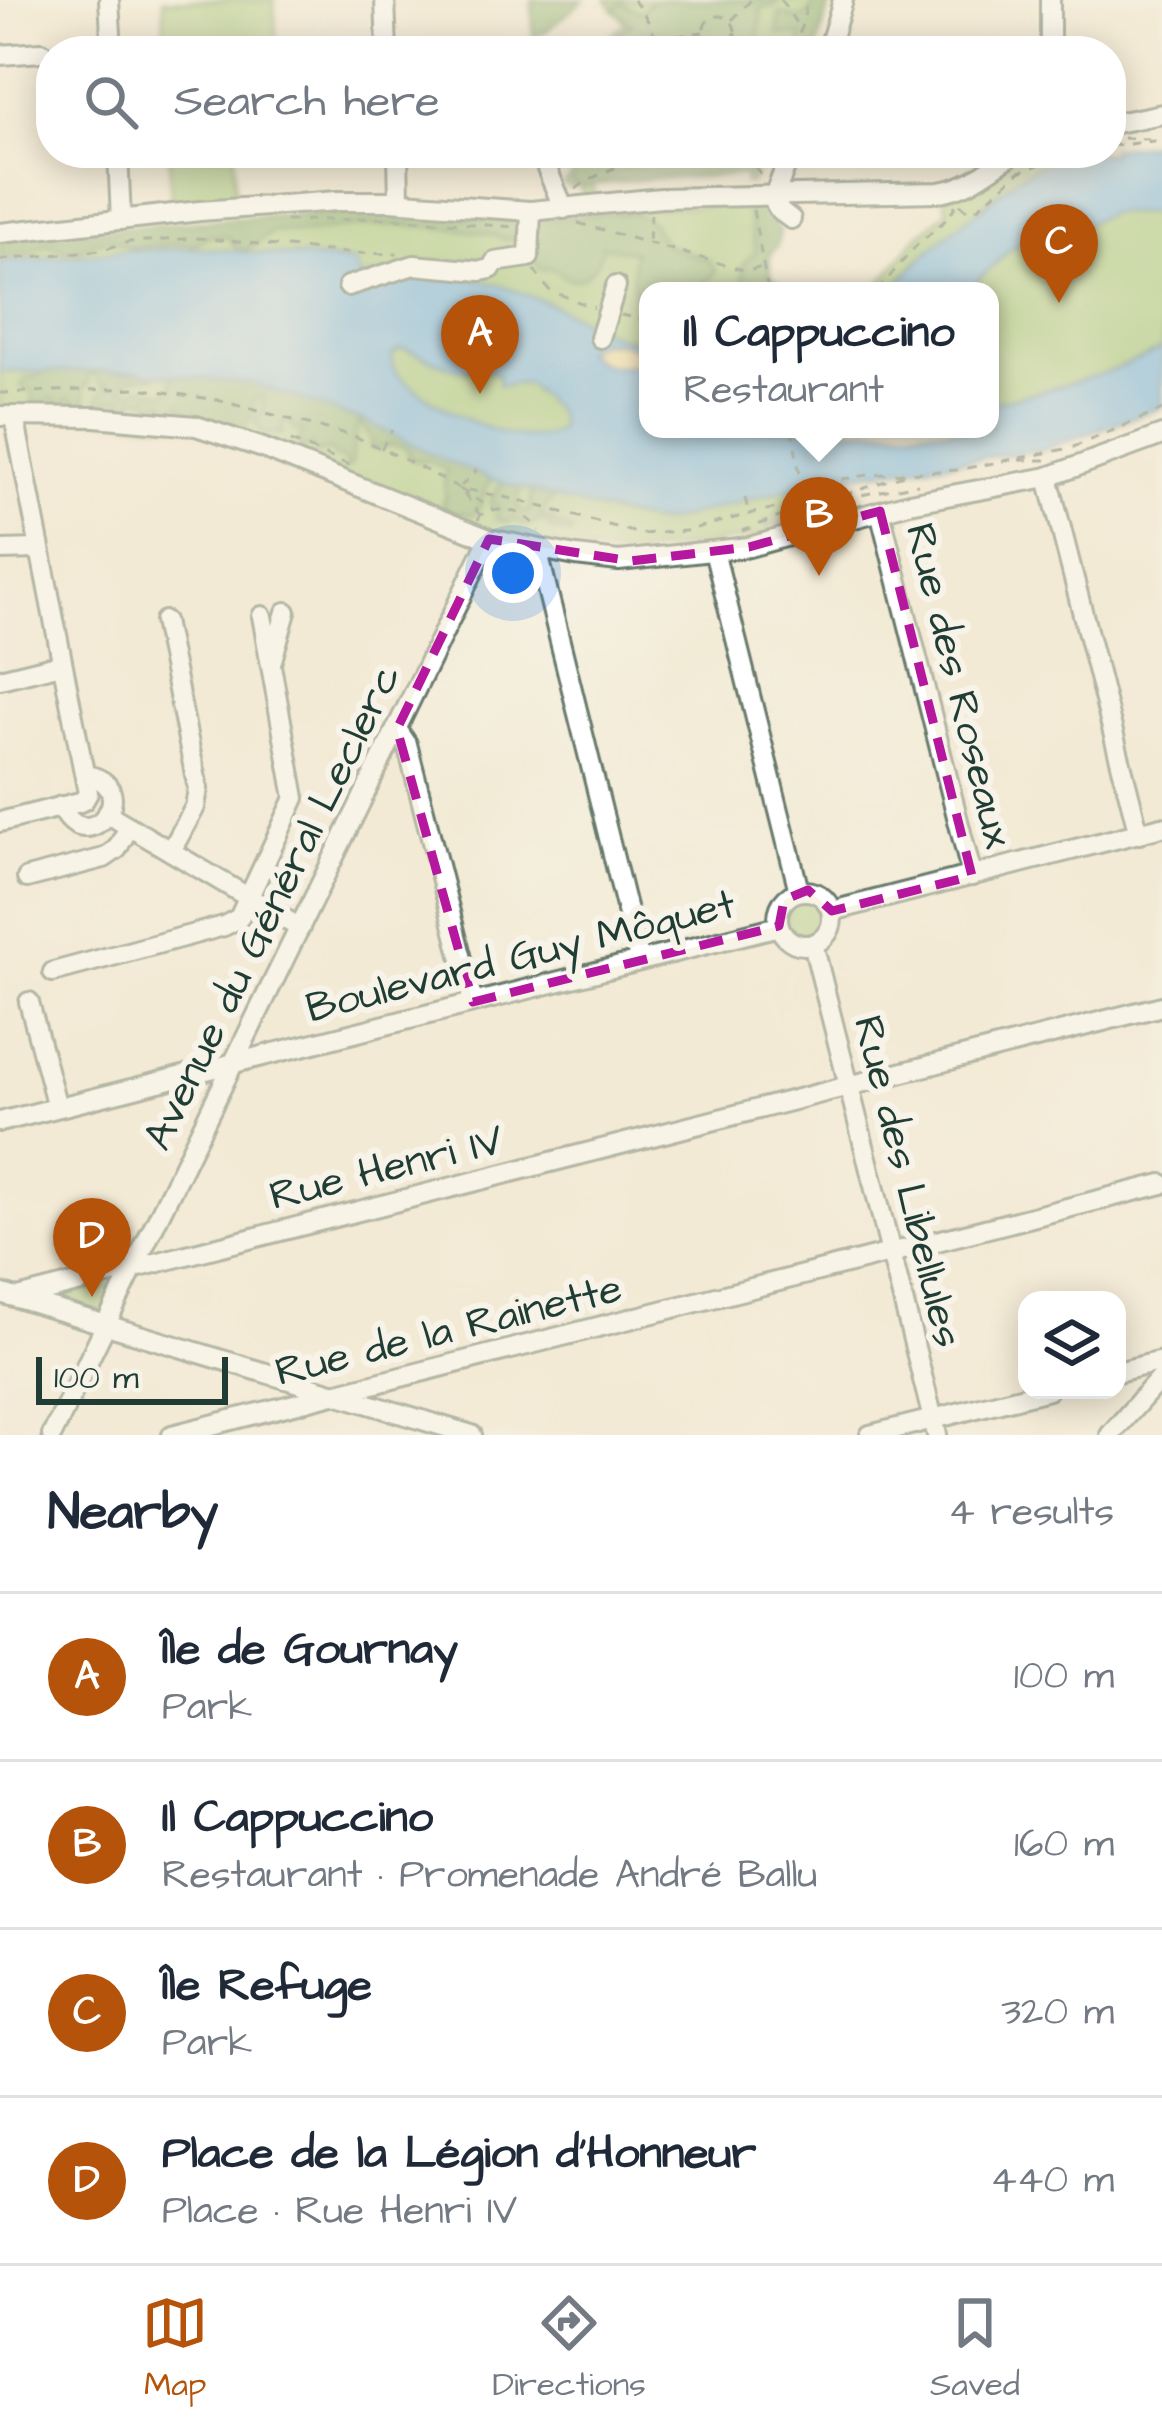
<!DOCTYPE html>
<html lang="en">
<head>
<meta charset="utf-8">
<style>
	body { margin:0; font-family:"Architects Daughter",sans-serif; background:#f2f2f3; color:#1f2937 }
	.controls { position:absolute; right:36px; bottom:36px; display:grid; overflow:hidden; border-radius:24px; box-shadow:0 6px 30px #0003 }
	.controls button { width:108px; height:108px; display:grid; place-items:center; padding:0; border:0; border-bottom:3px solid #e0e1e3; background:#fff; color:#1f2937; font:60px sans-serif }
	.scale { position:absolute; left:36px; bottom:30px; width:192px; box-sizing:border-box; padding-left:12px; border:6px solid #1f3d34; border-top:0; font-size:33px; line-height:42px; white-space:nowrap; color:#1f3d34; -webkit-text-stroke:9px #f7f3e8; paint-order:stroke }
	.you { position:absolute; left:513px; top:573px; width:42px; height:42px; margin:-30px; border:9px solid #fff; border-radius:50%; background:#1a73e8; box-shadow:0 0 0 18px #1a73e833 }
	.badge { display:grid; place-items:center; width:78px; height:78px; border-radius:50%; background:#b45309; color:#fff; font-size:39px; font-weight:700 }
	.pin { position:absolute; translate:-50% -99px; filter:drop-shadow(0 3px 6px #0008) }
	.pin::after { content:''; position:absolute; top:63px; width:42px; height:36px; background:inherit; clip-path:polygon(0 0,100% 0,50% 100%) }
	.popup { position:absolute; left:639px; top:282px; width:360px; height:156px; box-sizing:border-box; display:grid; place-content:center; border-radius:24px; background:#fff; filter:drop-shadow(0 3px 9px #0005); font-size:39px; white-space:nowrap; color:#747a83 }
	.popup b { font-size:45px; color:#1f2937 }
	.popup::after { content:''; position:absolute; left:50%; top:100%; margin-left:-24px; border:24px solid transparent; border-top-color:#fff }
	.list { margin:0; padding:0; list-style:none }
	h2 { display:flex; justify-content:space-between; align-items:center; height:156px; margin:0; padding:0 48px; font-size:51px }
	h2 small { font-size:39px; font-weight:400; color:#747a83 }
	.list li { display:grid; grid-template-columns:78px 1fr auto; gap:36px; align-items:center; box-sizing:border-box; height:168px; padding:0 48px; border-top:3px solid #e0e1e3 }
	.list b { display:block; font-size:45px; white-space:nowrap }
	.list p { margin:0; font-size:39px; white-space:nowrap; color:#747a83 }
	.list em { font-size:39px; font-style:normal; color:#747a83 }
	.icon { flex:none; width:66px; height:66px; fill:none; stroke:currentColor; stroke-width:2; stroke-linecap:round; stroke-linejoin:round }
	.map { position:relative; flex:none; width:1162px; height:1435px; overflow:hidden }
	.search { position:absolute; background:#fff; box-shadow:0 6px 30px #0003; left:36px; right:36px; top:36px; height:132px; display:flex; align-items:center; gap:30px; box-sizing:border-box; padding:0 42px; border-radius:48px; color:#747a83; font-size:45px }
	.sheet { height:828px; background:#fff }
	nav { display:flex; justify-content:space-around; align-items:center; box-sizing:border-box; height:168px; border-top:3px solid #e0e1e3; background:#fff; font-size:33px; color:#747a83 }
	nav a { display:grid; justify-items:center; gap:6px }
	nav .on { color:#b45309 }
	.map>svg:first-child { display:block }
	.green { fill:#9bc471; stroke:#5d8052; stroke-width:3 }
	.forest { fill:#7caa63; stroke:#4e744c; stroke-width:3 }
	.sand { fill:#eeda9e; stroke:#868c69; stroke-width:3 }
	.water { fill:#6cb1e2; stroke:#46778b; stroke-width:3; fill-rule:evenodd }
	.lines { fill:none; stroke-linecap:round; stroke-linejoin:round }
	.minor-casing { stroke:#697a6c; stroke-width:24 }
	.path { stroke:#697a6c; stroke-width:3; stroke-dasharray:9 9; stroke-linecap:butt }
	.minor { stroke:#fff; stroke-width:18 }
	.marked { fill:none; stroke:#b5179e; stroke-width:9; stroke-dasharray:24 15; stroke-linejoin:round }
	.labels { text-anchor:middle; stroke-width:12; stroke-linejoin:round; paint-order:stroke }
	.street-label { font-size:42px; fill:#1f3d34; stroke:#f7f3e8 }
</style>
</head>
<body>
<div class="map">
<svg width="1162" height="1435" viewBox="0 0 1162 1435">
	<rect width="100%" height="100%" fill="#f7f3e8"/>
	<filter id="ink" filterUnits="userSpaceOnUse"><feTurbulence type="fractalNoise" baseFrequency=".00833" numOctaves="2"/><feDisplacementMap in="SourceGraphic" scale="24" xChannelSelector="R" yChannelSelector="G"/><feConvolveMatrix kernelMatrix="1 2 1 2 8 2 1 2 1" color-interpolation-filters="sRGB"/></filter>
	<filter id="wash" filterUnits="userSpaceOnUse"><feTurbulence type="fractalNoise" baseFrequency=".004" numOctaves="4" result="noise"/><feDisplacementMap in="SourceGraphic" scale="48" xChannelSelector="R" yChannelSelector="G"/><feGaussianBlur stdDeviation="2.7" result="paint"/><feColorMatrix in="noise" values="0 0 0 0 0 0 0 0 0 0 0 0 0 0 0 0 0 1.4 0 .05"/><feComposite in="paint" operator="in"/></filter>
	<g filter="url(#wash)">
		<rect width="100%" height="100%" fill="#f2ead4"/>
		<g class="green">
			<polygon points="163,0 274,0 277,51 165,51"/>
			<polygon points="607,0 831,0 816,51 616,51 606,40 626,23"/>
			<polygon points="169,153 235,153 235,202 171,205"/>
			<polygon points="599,153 779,153 773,168 764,166 753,175 751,184 745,184 744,175 644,179 594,184 595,197 586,198 577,184 570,188 563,184"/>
			<polygon points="1026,153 1082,153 1039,164 1018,177 916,262 893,291 865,291 879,285 917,237 948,211 944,197"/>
			<path d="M783,203c-12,25 -21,65 -4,88h-131v48l-3,1 -26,-3 -74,-35 -103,-31 -2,8 -25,-8 -56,7 -9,-17 -148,-13 -83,3 -119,11v-17l320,-32 74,-1 139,9 112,-13z"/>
			<path d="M1132,212l30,1v136c-54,27 -113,41 -172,54v-112h-23l46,-44 66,-20 29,-14z"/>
			<path d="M402,348l65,23 26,-1 5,5 1,9h29l30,27 2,16c-32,35 -143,-28 -167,-58l-2,-11 3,-6z"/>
			<polygon points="136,371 256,385 364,421 491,479 624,517 665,522 779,492 797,485 800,501 786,504 787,514 764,522 767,526 789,519 789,523 768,528 770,533 781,534 618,557 488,534 222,429 0,412 0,372"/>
			<circle cx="806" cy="918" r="20"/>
			<polygon points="119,1282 102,1317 58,1303 57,1296"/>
		</g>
		<g class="forest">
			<polygon points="532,0 584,0 545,32 533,37"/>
			<path d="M652,0h129l-7,6 -12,2 -3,30 -8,13h-67c-14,-23 -13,-12 -36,-21l-11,4 2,10 9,7h-30l-4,-13 18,-14 -19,-15 9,-6 18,9z"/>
			<polygon points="815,0 831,0 816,51 799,51 802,35 777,34 779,13 798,18 809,14"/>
			<polygon points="604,153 612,153 624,168 642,163 661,153 711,153 714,156 728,155 748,164 757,161 758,153 772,153 758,165 753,180 744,175 656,178 583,186 573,184 571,176 597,155"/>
			<polygon points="751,205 762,205 780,231 777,245 768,257 770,275 788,289 779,290 765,280 764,291 748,291 743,281 743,264 756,251 747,210"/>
			<path d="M394,212l125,9 86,-9 35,3 12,8 11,19 6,4 40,14 7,12c-18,24 -41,19 -68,19v19l-10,-1c-5,-14 -7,-42 -4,-57l-31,-6c-6,24 -25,47 -49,23h-13l-5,-5 -10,-40 -8,11 -12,5c-17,-8 -35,-9 -55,-11 -51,-6 -90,-5 -142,4 -12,2 -24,-4 -37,0 -10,4 -23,20 -33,17 -3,-1 -10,-12 -12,-14h-19l-14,9 -17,-2 -47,5c-31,-21 -32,2 -62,2 -6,0 -14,-4 -20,-6l-19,9 -29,4v-18c131,-13 262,-25 394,-27z"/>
			<path d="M41,369l117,3 -2,4 -25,2 -7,7 -1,5 12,1 5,-5 22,7 10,-3v-21h48l139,48c-1,9 -9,39 -7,45l-5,6 -3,-9 -11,-2 -2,-7 -14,3 -5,-7 -10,3 -3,-4 3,-15h-9l-2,-8 -8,1 -1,11h-20l-7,-13 8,-11 -1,-13 -8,2v13l-11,19h-4c-9,-11 -16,-6 -28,-8 -8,-1 -16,-4 -23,-7l-7,-12 -4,6 -9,-1 -4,-8 -11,7 -3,-1 -1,-11 -5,3 -8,-2 -5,9 -7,-1 -3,-6 -12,1 -7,5 -3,-3v-5l9,-13 -8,-1 -2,-8 -9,1v7l-6,7 3,8 -5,6 -4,1 -7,-6 -10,6 -8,-7 -6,6 -15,-3 1,-11h-8l-3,-5 4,-6 15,-3z"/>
			<polygon points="363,415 489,474 490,481 485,490 481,505 473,515 466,515 464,512 454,516 442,504 446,495 444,485 446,470 427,460 416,461 410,458 406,447 391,445 373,449 370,447 372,439 360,424"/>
			<polygon points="505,482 520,487 518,509 526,512 530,511 532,483 554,497 539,517 552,516 553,523 572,530 571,535 550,530 545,521 525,526 516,520 506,522 495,519 499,507 492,507 490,502 499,486"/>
		</g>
		<path class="sand" d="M597,342l23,1 28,8v12c-23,4 -48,7 -64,-12l5,-6z"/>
		<g class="water">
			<path d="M1162,142v71h-54l-29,14 -66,19 -46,45h-74c25,-30 52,-58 83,-78 10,-6 19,-17 28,-25 32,-27 66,-35 107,-35v-5z"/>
			<path d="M202,248l149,14 4,2 4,14 56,-7 24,8 3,-9 60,16 43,16 74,35 11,3 18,-1v12c-21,-6 -47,-18 -64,0 16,19 41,16 64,12v66h342v-26c59,-13 118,-27 172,-54v58l-120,43 -213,28 -164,44h-14l-80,-19 -80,-24 -43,-17 -84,-41 -108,-36 -120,-14 -136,1v-110l119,-11zM406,349l50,20h30l12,6 1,11c32,-5 25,-6 47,16 11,10 14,11 13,27 -38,30 -139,-29 -166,-60l-1,-14 7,-6z"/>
		</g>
	</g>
	<g filter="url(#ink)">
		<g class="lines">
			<defs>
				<g id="minor">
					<polyline points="109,0 112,51"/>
					<polyline points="385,0 387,51"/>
					<polyline points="828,51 843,0"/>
					<polyline points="1050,51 1050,0"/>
					<polyline points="0,55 42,52"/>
					<polyline points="1111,124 1162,114"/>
					<polyline points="118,153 121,220"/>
					<polyline points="398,153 399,201"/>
					<polyline points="547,153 547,169 564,209"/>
					<polyline points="774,196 791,153"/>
					<path d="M774,196c0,12 8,16 17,23"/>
					<path d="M0,233l200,-22 137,-10h53l141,10 130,-13 277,-6c31,-3 51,-23 77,-39"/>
					<polyline points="348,286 414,265 481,271 491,269 495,262 529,257 531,211"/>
					<polyline points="600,338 616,286"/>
					<polyline points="0,416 95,417 196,426 263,448 489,539 576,556 619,561 749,547 909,503 1048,477 1162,435"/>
					<polyline points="1048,477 1139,834"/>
					<polyline points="880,511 972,876"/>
					<polyline points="537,549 639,959"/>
					<polyline points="0,550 40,549"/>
					<polyline points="714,551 799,891"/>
					<polyline points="164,621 198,789 195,807 171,851"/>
					<polyline points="272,660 286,612"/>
					<polyline points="0,679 61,664"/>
					<polyline points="397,729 407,744 473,1002"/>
					<path d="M61,806c25,58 86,-21 24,-31"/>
					<polyline points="108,814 300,928"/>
					<polyline points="0,822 80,802 84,800 88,793 14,416"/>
					<polyline points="27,878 104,858 117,849 129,827"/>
					<circle cx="805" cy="918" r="27"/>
					<polyline points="832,911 1162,827"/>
					<polyline points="813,944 937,1435"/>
					<polyline points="53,972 224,926 239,918 295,798 262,616"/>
					<polyline points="29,1002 57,1107"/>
					<polyline points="0,1122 779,926"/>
					<polyline points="0,1293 472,1435"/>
					<polyline points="18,1298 1162,1006"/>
					<polyline points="1117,1372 1162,1361"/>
					<polyline points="52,1435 489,539"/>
					<polyline points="172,1435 1162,1184"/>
					<polyline points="870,1435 1048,1390"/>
					<polyline points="1110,1435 1162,1376"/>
				</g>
			</defs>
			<use href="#minor" class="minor-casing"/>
			<g class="path">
				<path d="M633,0c13,14 22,32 25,51"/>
				<polyline points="781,0 800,29"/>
				<circle cx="719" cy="32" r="16"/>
				<polyline points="732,20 751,0"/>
				<polyline points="658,39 684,35"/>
				<polyline points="703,51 684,35 703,32"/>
				<polyline points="795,51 808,0"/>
				<polyline points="1123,138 1149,139"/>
				<polyline points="1111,146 1162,140"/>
				<polyline points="700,153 753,167"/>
				<polyline points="702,153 714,153"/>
				<polyline points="744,153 760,173 755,182"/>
				<path d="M576,189c20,-16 45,-22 67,-36"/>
				<polyline points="960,204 967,210 978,208 1019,172 1070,153"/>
				<polyline points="753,210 768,291"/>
				<polyline points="286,221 387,218 516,227"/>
				<polyline points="578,223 747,271 763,267"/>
				<polyline points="649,240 651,214"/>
				<polyline points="0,260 101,250 129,242 199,238 347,253 398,254"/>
				<polyline points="534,270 549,290 594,308"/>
				<polyline points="748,291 772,291"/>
				<polyline points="877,291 916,246 949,217 956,204"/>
				<polyline points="621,315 648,321"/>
				<polyline points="0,393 138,388 217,400 354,436 402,458 459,488 518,500 641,534 685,531 765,510 786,507 800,510"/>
				<polyline points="792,429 805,504"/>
				<polyline points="291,441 354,467"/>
				<polyline points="381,449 392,430"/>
				<polyline points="1019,460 1046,460"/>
				<polyline points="806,485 868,475 957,470 1071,448 1162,410"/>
				<polyline points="461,486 477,470"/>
				<polyline points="460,489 493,510"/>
				<polyline points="464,494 480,515"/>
				<polyline points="844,495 903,475"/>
				<polyline points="745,498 749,514"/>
				<path d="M478,520l2,-5c21,-10 47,-5 59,16"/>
				<polyline points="742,531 814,504 918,484"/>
			</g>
			<use href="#minor" class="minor"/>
		</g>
	</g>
	<path d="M0 0H1162V1435H0ZM880,511l92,365 -140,35 -24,-21 -24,10 -5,26 -306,76 -76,-273 92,-190 142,22 118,-14z" fill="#f2ead4" fill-opacity=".55" fill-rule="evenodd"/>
	<path class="marked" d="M880,511l92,365 -140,35 -24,-21 -24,10 -5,26 -306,76 -76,-273 92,-190 142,22 118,-14z"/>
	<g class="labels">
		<g class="street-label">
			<text transform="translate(961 685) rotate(76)" y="15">Rue des Roseaux</text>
			<text transform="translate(270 906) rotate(-64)" y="15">Avenue du Général Leclerc</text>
			<text transform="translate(520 954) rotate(-14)" y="15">Boulevard Guy Môquet</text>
			<text transform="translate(386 1166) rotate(-14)" y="15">Rue Henri IV</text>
			<text transform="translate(910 1181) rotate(76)" y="15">Rue des Libellules</text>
			<text transform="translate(448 1328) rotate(-14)" y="15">Rue de la Rainette</text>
		</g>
	</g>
</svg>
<div class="controls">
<button><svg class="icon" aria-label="layers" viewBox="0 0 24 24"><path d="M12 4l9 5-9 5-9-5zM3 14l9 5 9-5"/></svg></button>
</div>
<div class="scale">100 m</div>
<div class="you"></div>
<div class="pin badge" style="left:480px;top:394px">A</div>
<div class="pin badge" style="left:819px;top:576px">B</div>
<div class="popup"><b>Il Cappuccino</b>Restaurant</div>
<div class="pin badge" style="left:1059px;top:303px">C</div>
<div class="pin badge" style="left:92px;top:1297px">D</div>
<div class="search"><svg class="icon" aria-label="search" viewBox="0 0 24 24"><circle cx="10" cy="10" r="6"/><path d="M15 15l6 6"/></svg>Search here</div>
</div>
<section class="sheet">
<h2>Nearby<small>4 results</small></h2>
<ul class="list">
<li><span class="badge">A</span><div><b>Île de Gournay</b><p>Park</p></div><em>100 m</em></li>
<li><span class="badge">B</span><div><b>Il Cappuccino</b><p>Restaurant · Promenade André Ballu</p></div><em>160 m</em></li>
<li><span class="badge">C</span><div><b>Île Refuge</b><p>Park</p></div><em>320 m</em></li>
<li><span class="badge">D</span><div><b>Place de la Légion d'Honneur</b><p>Place · Rue Henri IV</p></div><em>440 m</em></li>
</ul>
</section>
<nav>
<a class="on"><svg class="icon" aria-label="map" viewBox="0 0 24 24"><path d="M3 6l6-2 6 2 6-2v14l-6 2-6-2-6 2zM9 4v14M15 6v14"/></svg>Map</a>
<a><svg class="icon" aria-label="directions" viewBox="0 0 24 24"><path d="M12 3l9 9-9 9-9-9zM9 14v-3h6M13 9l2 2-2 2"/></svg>Directions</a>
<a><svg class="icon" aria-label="saved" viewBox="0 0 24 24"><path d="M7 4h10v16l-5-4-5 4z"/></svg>Saved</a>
</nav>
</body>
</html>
